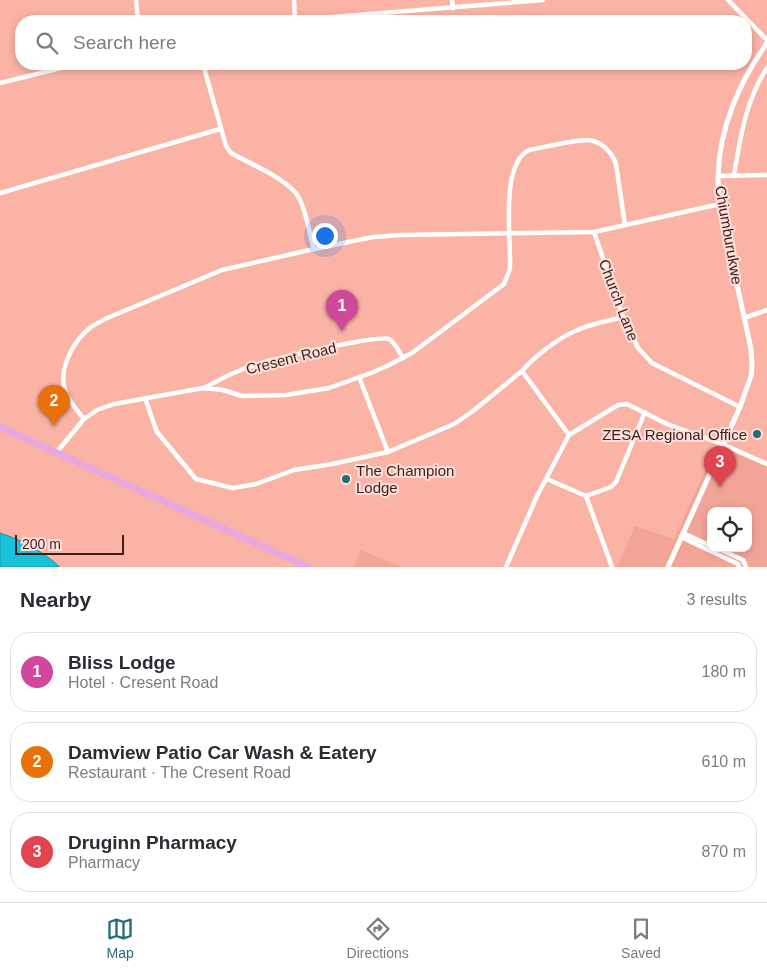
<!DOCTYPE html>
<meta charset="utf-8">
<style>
:root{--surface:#fff;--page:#f2f2f3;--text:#2b2b33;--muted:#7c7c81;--line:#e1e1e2;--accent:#246c78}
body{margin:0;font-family:Arial,sans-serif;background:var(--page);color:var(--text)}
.controls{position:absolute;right:15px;bottom:15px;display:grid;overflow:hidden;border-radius:10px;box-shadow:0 2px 8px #0003}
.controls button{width:45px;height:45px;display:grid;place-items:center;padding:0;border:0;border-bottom:1px solid var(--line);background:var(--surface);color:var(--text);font:25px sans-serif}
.scale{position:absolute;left:15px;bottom:12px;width:109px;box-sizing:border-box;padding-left:5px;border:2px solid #401e18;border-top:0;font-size:14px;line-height:18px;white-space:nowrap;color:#401e18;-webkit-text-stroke:4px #fde0db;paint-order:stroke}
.you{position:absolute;left:324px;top:235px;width:18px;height:18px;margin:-12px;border:4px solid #fff;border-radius:50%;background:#1a73e8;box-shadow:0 0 0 8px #1a73e833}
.badge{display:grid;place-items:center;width:32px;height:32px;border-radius:50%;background:var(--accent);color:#fff;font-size:16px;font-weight:700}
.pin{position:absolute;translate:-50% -41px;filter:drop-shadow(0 1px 2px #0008)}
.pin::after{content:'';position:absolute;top:26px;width:18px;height:15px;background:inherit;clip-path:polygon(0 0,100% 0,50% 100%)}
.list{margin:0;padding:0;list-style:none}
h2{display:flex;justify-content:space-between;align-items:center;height:65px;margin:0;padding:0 20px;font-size:21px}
h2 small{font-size:16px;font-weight:400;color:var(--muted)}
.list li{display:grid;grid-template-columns:32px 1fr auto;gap:15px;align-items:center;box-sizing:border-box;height:80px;margin:0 10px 10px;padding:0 10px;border:1px solid var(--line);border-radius:20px}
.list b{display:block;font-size:19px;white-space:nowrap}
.list p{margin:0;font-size:16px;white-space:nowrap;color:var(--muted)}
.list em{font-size:16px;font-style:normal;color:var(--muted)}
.icon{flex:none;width:28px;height:28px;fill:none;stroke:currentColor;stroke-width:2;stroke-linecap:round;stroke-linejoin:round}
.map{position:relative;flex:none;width:767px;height:567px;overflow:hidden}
.search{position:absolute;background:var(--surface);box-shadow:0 2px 8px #0003;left:15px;right:15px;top:15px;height:55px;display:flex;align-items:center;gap:12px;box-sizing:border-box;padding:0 18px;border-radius:20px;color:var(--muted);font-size:19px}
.sheet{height:335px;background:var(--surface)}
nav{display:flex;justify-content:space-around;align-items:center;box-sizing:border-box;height:70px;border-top:1px solid var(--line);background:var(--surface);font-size:14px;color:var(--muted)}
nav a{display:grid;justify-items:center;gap:2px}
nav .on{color:var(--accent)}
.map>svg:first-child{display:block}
</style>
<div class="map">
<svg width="767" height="567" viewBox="0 0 767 567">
<rect width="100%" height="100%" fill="#fab3a5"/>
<g fill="#f2a597" fill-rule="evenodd">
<path d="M 717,445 L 767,467 L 767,567 L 617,567 L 635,526 L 674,539 ZM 711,511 L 748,511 L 748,548 L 711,548 Z"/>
<polygon points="361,550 401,567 354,567"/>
</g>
<path fill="#18c2db" stroke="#2491a0" d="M 0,533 C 22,540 42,551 60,567 L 0,567 Z"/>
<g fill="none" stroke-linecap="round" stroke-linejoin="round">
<g stroke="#fff" stroke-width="4.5">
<polyline points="136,0 138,21"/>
<polyline points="294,0 295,20"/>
<polyline points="452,0 453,8"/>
<polyline points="728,0 767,40"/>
<polyline points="282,21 543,0"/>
<path d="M 203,64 L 226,146 L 231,153 C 249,163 280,176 294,191 C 305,202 309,233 314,249"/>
<polyline points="0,83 77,64"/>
<path d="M 734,175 C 740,139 746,99 767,68"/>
<polyline points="718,176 767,175"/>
<polyline points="0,193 220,129"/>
<polyline points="594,232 623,317 638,348 652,363 740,407"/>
<polyline points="744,318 767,310"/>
<polyline points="522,371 569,435"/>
<polyline points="359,377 388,452"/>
<path d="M 204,388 C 217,381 230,374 243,369 C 259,362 379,334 389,339 C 395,342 399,352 403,358"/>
<path d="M 145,398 L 157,432 L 196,479 L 233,488 L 256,484 L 294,470 L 332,464 L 388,452 L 454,424 L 473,411 L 522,371 C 534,357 557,339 575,331 C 590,324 607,321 623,317"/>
<path d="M 84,419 C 76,409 67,399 64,386 C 60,365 75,339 91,327 C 95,324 101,322 105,319 L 222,270 L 314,249 L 373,237 L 401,235 L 594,232 L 720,204"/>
<path d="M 56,453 L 84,419 L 97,410 L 114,404 L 203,388 L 223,390 L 242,396 L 286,395 L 329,388 L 371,373 L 387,366 L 412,353 L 504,284 C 506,278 510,272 510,266 C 511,238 500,164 529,150 C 545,147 573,140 588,140 C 601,141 612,152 616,164 L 625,225"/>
<polyline points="547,479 586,496 612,567"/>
<polyline points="586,496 611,487 616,482 645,412"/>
<polyline points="683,533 711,546"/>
<polyline points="681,537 738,564 739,567"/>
<polyline points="717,548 743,560 746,567"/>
<polyline points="506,567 537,496 569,435 618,405 627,404 667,424 722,444 767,464"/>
</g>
<path stroke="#fff" stroke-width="5" d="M 668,567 L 740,407 L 751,376 L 752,367 L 751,349 C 745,321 739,292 732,264 C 726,235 718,206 718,177 C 719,129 739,82 767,43"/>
<polyline stroke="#e6a8de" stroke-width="7" points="0,427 308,567"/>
</g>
<g fill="#246c78" stroke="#fde0db" stroke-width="2">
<circle cx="757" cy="434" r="5"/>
<circle cx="346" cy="479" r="5"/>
</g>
<g text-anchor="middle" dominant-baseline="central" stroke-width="4" stroke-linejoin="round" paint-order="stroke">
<g font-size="15" fill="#401e18" stroke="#fde0db">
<text transform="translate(729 235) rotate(80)">Chiumburukwe</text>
<text transform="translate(619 300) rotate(69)">Church Lane</text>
<text transform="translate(291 358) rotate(-14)">Cresent Road</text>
</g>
<g font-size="15" fill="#401e18" stroke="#fde0db" text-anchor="end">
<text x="747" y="434">ZESA Regional Office</text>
<text x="356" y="470" text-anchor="start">The Champion<tspan x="356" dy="17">Lodge</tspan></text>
</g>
</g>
</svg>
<div class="controls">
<button><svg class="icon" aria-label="locate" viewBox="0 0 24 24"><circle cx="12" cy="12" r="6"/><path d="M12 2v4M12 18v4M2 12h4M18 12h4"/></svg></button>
</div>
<div class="scale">200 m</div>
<div class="you"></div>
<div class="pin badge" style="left:342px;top:331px;background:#d1479c">1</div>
<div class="pin badge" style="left:54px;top:426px;background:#e8710a">2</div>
<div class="pin badge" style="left:720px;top:487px;background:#e0444e">3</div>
<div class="search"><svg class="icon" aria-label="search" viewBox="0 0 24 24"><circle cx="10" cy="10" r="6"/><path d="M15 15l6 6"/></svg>Search here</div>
</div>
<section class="sheet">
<h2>Nearby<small>3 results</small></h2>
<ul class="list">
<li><span class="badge" style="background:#d1479c">1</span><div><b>Bliss Lodge</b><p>Hotel · Cresent Road</p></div><em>180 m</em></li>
<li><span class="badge" style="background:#e8710a">2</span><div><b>Damview Patio Car Wash &amp; Eatery</b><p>Restaurant · The Cresent Road</p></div><em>610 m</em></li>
<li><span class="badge" style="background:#e0444e">3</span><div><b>Druginn Pharmacy</b><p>Pharmacy</p></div><em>870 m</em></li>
</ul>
</section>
<nav>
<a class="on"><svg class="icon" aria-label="map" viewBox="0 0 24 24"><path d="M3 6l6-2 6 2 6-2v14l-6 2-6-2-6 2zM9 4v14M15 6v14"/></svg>Map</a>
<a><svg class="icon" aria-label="directions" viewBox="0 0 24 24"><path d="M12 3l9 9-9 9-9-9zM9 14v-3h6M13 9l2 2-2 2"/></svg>Directions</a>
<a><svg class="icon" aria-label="saved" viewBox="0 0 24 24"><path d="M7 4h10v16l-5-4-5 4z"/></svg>Saved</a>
</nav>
